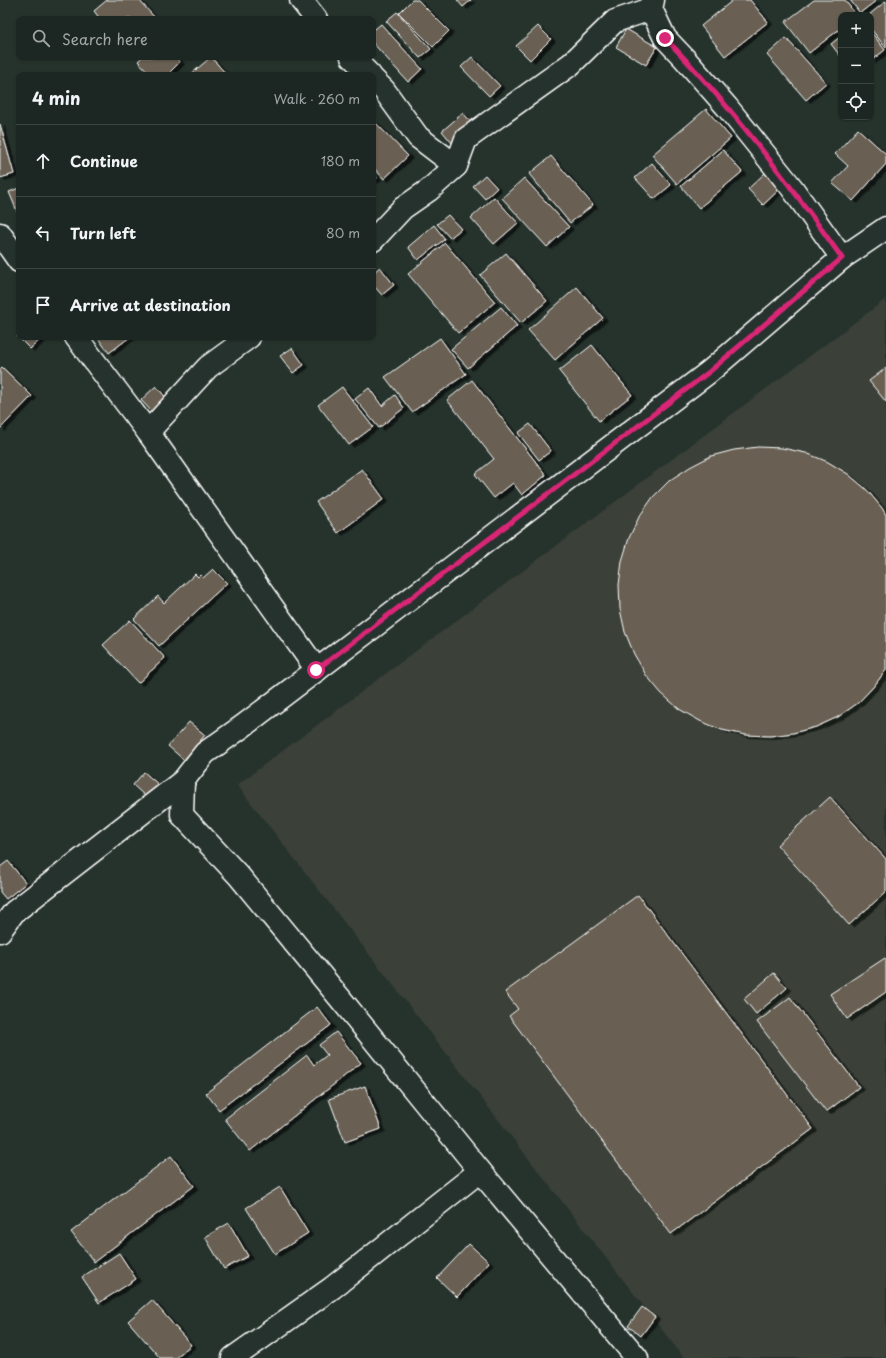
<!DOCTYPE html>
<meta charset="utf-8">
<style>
:root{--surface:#1c2622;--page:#252e2a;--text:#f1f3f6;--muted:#a0a5a5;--line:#3a4340}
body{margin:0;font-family:"Playpen Sans",sans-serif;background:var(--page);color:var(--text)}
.controls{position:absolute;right:12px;top:12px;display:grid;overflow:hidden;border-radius:8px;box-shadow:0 1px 3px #0004}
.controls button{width:36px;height:36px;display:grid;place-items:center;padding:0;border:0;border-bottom:1px solid var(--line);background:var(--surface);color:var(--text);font:20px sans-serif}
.stop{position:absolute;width:12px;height:12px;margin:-9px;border:3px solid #db2777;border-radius:50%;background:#fff}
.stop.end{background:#db2777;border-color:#fff;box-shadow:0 1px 4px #0008}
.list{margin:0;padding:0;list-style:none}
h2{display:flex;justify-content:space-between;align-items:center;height:52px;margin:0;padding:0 16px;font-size:17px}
h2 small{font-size:13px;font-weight:400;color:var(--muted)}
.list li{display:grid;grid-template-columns:26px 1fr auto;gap:12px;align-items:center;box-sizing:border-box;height:72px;padding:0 16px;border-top:1px solid var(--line)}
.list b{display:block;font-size:15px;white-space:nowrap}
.list em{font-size:13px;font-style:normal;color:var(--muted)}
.icon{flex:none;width:22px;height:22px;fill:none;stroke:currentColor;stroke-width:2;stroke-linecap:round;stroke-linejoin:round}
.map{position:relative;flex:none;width:886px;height:1358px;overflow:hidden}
.search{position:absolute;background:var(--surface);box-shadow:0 1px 3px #0004;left:16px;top:16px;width:360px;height:44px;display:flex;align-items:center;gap:10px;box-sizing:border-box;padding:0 14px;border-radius:8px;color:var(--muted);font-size:15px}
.panel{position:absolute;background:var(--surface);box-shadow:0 1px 3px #0004;left:16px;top:72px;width:360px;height:268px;border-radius:8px}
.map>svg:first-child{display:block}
</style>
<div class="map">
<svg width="886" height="1358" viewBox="0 0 886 1358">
<defs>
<filter id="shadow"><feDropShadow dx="4.5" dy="2.5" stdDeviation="0" flood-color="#0009"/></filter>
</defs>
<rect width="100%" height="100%" fill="#26332d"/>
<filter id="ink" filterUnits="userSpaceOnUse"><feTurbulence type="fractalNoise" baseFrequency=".025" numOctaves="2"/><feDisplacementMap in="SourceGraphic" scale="8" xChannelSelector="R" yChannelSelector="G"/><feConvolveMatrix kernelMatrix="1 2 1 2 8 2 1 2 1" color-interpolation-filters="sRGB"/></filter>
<g filter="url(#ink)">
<polygon fill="#3a4038" points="886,299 886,1358 684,1358 237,785"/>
<g fill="#696052" stroke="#fff" filter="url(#shadow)">
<polygon points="107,0 139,0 156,19 100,19 94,11"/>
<polygon points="412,0 418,0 449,31 433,47 399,13"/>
<polygon points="457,0 471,0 463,7"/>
<polygon points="733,0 750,0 768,22 725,56 701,26"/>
<polygon points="814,0 845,0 856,15 841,15 841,28 809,53 785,22"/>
<polygon points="850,0 877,0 860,13"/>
<polygon points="886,1 886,48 871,29 871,15 869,15"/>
<polygon points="397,12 431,49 420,58 386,21"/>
<polygon points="381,24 422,69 408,82 373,43 373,27 375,29"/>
<polygon points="538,26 551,39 530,60 516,46"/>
<polygon points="626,29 657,47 646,65 616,47"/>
<polygon points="871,32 885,50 871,61"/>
<polygon points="841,36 841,57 831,44"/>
<polygon points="786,38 826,83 806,100 767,55"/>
<polygon points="142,57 176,57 180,62 167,75 151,75 138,61"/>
<polygon points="211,57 227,75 190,75"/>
<polygon points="472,57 500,86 489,96 461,67"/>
<polygon points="706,109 731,138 677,184 652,155"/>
<polygon points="463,113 473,124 452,143 442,131"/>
<polygon points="373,120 408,156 384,179 373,167"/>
<polygon points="0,124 14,174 0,178"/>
<polygon points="858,129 886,154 886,164 853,201 832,183 848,166 835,154"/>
<polygon points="723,150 742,172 699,208 681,186"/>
<polygon points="551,156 593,205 570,223 529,174"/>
<polygon points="652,163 671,185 654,199 635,178"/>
<polygon points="766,172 781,188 763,205 748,189"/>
<polygon points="373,173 377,178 373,181"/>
<polygon points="485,175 497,188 485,199 473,186"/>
<polygon points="524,178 569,227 547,247 502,198"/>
<polygon points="19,188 19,216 9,192"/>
<polygon points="494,197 518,223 494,244 471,218"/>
<polygon points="448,215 461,229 450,238 437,224"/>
<polygon points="434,225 445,239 418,260 408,247"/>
<polygon points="445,243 495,302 458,333 408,274"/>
<polygon points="506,253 547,301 521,323 480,275"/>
<polygon points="380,267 394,285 382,295 373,285 373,273"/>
<polygon points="577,287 603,318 555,360 528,330"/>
<polygon points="501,307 517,326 468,368 451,349"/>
<polygon points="19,335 19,337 43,337 30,349 17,336"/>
<polygon points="97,337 130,337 109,353"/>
<polygon points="440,338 466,374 412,412 385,377"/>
<polygon points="592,345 632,395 599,421 559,371"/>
<polygon points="292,348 304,365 293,373 280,356"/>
<polygon points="2,367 32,396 0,429 0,369"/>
<polygon points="886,368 886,402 869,381"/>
<polygon points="472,380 546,475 522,495 513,483 494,498 475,474 494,459 447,400"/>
<polygon points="156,386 168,400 153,413 141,400"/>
<polygon points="342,387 373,427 349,445 318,405"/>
<polygon points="369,388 382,406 395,395 404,408 379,428 355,399"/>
<polygon points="530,424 551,451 539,460 518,433"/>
<polygon points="758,447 782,448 806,453 828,462 848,474 867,490 882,508 886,515 886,670 874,686 858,703 838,717 816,727 793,733 770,736 746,735 722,730 700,721 679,709 661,693 646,675 634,654 625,632 620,609 619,585 622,561 629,538 639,517 653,497 670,480 690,467 711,456 734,450"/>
<polygon points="362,469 384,499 338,533 316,502"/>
<polygon points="213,569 227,583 159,646 134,619 158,596 164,603 195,574 198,577 200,575 203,578"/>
<polygon points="130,620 165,658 138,683 103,645"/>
<polygon points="189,722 205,735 184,760 168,746"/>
<polygon points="144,772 159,785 147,798 133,785"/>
<polygon points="830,797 886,859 886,892 849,925 777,845"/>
<polygon points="8,861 26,883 6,899 0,892 0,867"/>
<polygon points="638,895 813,1129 671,1234 509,1016 518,1009 505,992"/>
<polygon points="885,958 886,960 886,992 847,1019 830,994"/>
<polygon points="774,973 787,988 756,1014 744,999"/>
<polygon points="790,997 859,1087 826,1112 757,1022"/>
<polygon points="317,1007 331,1025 219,1110 206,1093"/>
<polygon points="336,1032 361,1063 250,1151 225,1119 307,1055 314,1065 327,1055 319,1045"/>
<polygon points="365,1086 381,1129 345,1142 329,1099"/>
<polygon points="171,1156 194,1186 94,1262 71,1232"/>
<polygon points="280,1187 308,1233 275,1254 246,1208"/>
<polygon points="229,1223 248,1256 224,1269 205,1237"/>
<polygon points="469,1244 489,1262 457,1297 437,1278"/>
<polygon points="119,1253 136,1279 99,1303 82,1277"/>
<polygon points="152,1300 191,1345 175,1358 160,1358 128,1321"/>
<polygon points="642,1307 655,1317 641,1336 628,1326"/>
</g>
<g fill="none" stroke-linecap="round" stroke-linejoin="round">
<defs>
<g id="street">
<polyline points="301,0 316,19"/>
<polyline points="653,0 651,9 665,38 684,58 727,107 792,188 842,258"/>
<polyline points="352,57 370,75"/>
<polyline points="373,79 384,90 418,137 456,166"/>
<polyline points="0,234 19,261"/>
<polyline points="373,240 403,208 429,190 456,166 466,139 571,64 615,21 651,9"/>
<polyline points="76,337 148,432 317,670"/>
<polyline points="148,432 208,367 249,337"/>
<polyline points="183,781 182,815 239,876 339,997 480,1171 637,1358"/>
<polyline points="0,931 14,912 183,781 205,753 243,726 709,372 842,258 886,228"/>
<polyline points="233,1358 332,1288 480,1171"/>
</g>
</defs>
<use href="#street" stroke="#fff" stroke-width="25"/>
<use href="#street" stroke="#26332d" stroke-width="22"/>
</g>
</g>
<g fill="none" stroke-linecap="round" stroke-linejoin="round" filter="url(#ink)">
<path stroke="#db2777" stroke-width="5" d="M 316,670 L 709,372 L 842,258 C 788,181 731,106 665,38"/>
</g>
</svg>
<div class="controls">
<button>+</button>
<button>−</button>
<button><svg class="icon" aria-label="locate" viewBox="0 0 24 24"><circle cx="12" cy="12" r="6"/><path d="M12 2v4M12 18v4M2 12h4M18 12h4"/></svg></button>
</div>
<div class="stop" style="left:316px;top:670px"></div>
<div class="stop end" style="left:665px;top:38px"></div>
<div class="search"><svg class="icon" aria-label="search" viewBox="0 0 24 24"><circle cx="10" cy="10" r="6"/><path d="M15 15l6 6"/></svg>Search here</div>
<section class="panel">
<h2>4 min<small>Walk · 260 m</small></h2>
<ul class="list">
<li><svg class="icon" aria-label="ahead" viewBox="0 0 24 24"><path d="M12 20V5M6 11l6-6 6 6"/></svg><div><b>Continue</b></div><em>180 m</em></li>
<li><svg class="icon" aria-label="left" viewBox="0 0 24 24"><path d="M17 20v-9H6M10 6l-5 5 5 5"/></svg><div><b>Turn left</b></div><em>80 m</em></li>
<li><svg class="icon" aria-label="arrive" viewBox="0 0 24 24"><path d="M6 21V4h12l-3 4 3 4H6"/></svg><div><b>Arrive at destination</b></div></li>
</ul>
</section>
</div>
